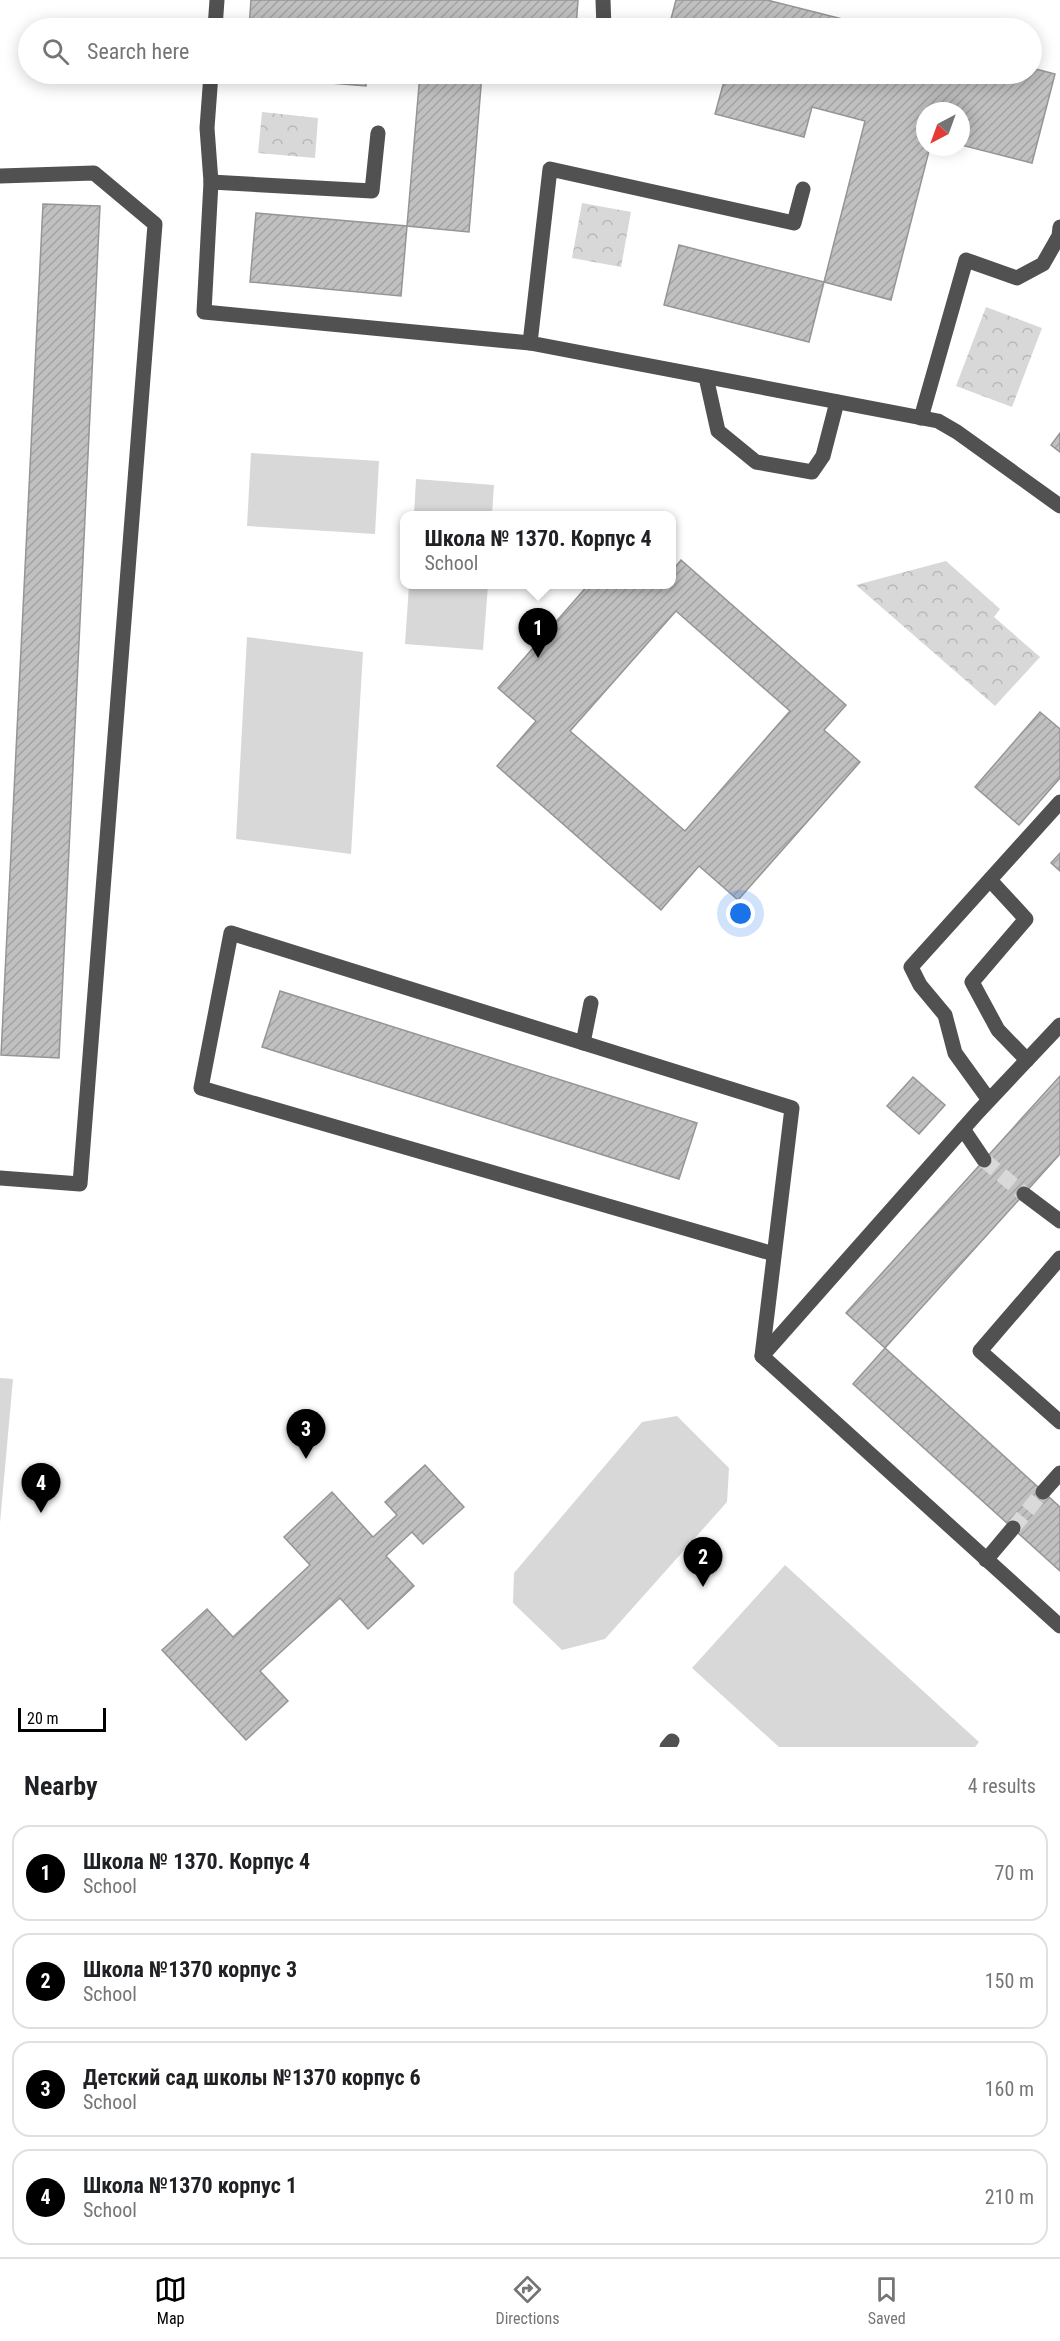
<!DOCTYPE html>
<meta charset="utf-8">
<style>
:root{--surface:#fff;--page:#f6f6f6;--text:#202124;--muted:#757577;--line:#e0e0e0;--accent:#000}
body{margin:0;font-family:"Roboto Condensed",sans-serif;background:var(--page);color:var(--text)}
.compass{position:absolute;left:916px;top:102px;width:54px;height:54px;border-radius:50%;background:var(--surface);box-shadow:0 3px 15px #0003;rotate:221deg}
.scale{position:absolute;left:18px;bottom:15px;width:88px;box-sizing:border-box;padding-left:6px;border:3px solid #000;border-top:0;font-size:16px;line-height:21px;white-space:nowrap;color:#000;-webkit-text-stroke:4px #fff;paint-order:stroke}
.you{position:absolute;left:741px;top:914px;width:21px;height:21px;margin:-15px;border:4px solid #fff;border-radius:50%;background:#1a73e8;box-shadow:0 0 0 9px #1a73e833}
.badge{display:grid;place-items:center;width:39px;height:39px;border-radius:50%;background:var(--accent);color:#fff;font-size:20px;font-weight:700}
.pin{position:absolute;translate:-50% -50px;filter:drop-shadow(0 2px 3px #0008)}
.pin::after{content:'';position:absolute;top:32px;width:21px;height:18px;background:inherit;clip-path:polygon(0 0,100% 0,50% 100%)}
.popup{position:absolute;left:400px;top:511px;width:276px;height:78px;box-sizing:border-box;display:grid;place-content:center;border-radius:12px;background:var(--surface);filter:drop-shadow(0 2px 4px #0005);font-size:20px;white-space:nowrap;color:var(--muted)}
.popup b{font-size:22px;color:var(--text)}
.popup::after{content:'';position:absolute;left:50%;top:100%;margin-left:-12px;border:12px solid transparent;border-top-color:var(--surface)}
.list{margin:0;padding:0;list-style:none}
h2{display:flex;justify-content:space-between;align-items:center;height:78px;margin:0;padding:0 24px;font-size:26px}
h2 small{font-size:20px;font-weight:400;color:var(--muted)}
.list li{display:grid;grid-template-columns:39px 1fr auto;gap:18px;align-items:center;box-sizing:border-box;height:96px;margin:0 12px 12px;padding:0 12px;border:2px solid var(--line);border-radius:18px}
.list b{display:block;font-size:22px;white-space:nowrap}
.list p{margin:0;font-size:20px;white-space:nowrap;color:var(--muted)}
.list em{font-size:20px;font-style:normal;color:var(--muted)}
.icon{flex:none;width:33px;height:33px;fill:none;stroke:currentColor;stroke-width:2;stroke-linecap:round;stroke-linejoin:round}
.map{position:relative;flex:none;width:1060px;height:1747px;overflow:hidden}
.search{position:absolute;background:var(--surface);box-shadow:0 3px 15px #0003;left:18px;right:18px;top:18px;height:66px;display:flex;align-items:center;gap:15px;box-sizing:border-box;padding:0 21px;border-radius:33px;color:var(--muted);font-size:22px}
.sheet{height:510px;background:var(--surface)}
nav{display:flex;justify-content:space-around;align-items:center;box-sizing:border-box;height:84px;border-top:2px solid var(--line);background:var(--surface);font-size:16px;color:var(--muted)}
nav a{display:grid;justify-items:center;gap:3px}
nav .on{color:var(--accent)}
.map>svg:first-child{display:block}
</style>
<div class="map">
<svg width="1060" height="1747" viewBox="0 0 1060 1747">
<defs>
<pattern id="forest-crowns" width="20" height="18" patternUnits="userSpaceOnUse" patternTransform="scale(1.5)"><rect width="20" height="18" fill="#d8d8d8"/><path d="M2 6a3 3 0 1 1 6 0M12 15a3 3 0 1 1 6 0" fill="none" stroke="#b8b8b8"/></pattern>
<pattern id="building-hatch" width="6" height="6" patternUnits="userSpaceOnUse" patternTransform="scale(1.5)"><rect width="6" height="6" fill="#c0c0c0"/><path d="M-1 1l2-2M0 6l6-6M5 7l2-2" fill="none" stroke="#a3a3a3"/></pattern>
</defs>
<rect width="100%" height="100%" fill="#fff"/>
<g fill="#d8d8d8">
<polygon points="251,453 379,461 375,534 247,526"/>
<polygon points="416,479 494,485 492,515 414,515"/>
<polygon points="409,585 488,585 483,650 405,644"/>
<polygon points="247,637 363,652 351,854 236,839"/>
<polygon points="0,1378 13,1379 0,1523"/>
<polygon points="677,1416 729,1468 727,1502 605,1639 562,1650 513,1603 514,1573 642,1422"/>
<polygon points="785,1565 979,1742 975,1747 779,1747 692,1668"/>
</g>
<g fill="url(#forest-crowns)">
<polygon points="262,112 318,118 315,158 258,153"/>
<polygon points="582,203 631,212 621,267 572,258"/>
<polygon points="986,307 1042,328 1012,407 956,386"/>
<polygon points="946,561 1000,609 994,617 1040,657 995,706 856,585"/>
</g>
<g fill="url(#building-hatch)" stroke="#959595" stroke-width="1.5" fill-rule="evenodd">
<polygon points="251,0 578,0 576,28 249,28"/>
<polygon points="676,0 767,0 878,28 709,28 671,19"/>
<polygon points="1032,68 1055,74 1032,163 961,145 961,111 925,111 925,147 930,147 891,300 824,282 865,121 812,107 804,137 715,114 726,74 1032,74"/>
<polygon points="245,74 367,74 366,86 245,76"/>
<polygon points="420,74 482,74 469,232 407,226"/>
<polygon points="532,74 572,74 572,77"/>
<polygon points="43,204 100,206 59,1058 1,1055"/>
<polygon points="256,213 407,226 401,296 250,282"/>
<polygon points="679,245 824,282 809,342 664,305"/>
<polygon points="1060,433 1060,452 1051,445"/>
<path d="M 681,560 L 846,705 L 824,730 L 860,762 L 738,900 L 699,866 L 661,910 L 497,766 L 536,721 L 498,688 L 589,584 L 655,584 L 658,587 L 659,584 L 672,584 L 672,571 ZM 676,611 L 790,711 L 685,831 L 570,731 Z"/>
<polygon points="1040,712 1060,729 1060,778 1019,825 975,787"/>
<polygon points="1060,853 1060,871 1051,863"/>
<polygon points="280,991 697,1123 679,1179 262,1047"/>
<polygon points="1060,1076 1060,1154 885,1348 846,1313"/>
<polygon points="913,1077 945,1105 919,1134 887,1106"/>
<polygon points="885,1348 1060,1507 1060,1571 853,1384"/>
<polygon points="425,1465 464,1507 423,1544 412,1532 386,1556 414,1586 368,1629 340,1598 260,1671 288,1701 246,1740 162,1650 207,1609 233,1637 310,1565 284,1537 332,1492 373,1537 397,1515 385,1502"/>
</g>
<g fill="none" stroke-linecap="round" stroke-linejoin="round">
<g stroke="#d9d9d9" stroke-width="15" stroke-dasharray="15 8" stroke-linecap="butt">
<polyline points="984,1160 1024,1194"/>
<polyline points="1013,1528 1043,1492"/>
</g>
<g stroke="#515151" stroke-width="15">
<polyline points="603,0 604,28"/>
<polyline points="215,28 217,0"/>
<polyline points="211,74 207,128 211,182 204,312 530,343"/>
<polyline points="0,176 94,173 155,224 80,1184 0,1178"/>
<polyline points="211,182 372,191 378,133"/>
<polyline points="803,189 794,223 550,169 530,343 938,421 957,432 1060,506"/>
<polyline points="706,377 718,431 756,462 812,472 823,456 837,402"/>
<polyline points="921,418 966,260 1017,278 1043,264 1059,236 1060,227"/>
<polyline points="990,880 1026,919 972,982 998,1030 1027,1060"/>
<polyline points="1060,1025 978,1112 762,1356 1060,1626"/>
<polyline points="583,1043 591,1003"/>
<polyline points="989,1100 955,1053 945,1015 920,985 911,967 1060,802"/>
<polyline points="963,1129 984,1160"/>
<polyline points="1024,1194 1060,1221"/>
<polyline points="1060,1258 980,1351 1060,1422"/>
<polyline points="762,1356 792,1108 231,933 201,1088 774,1254"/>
<polyline points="1043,1492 1060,1473"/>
<polyline points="986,1560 1013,1528"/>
<polyline points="667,1747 672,1741"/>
</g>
</g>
</svg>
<svg class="compass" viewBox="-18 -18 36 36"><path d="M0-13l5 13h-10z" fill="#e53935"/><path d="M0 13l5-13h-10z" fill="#757577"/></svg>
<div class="scale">20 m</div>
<div class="you"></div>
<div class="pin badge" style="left:538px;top:658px">1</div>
<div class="popup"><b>Школа № 1370. Корпус 4</b>School</div>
<div class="pin badge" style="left:703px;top:1587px">2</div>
<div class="pin badge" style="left:306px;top:1459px">3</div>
<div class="pin badge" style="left:41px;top:1513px">4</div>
<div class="search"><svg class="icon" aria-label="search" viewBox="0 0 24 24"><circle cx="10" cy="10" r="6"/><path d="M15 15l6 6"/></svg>Search here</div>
</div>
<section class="sheet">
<h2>Nearby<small>4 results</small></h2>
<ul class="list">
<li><span class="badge">1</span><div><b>Школа № 1370. Корпус 4</b><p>School</p></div><em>70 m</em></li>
<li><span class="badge">2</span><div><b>Школа №1370 корпус 3</b><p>School</p></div><em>150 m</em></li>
<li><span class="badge">3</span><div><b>Детский сад школы №1370 корпус 6</b><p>School</p></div><em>160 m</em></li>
<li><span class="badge">4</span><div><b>Школа №1370 корпус 1</b><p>School</p></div><em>210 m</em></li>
</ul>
</section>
<nav>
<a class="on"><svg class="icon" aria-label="map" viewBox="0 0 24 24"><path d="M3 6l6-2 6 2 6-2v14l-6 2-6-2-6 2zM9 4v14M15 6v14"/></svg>Map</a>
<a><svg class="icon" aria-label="directions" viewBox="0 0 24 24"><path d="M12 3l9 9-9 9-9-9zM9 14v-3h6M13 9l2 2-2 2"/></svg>Directions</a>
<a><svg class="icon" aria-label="saved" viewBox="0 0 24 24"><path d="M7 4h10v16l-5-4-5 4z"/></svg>Saved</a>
</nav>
